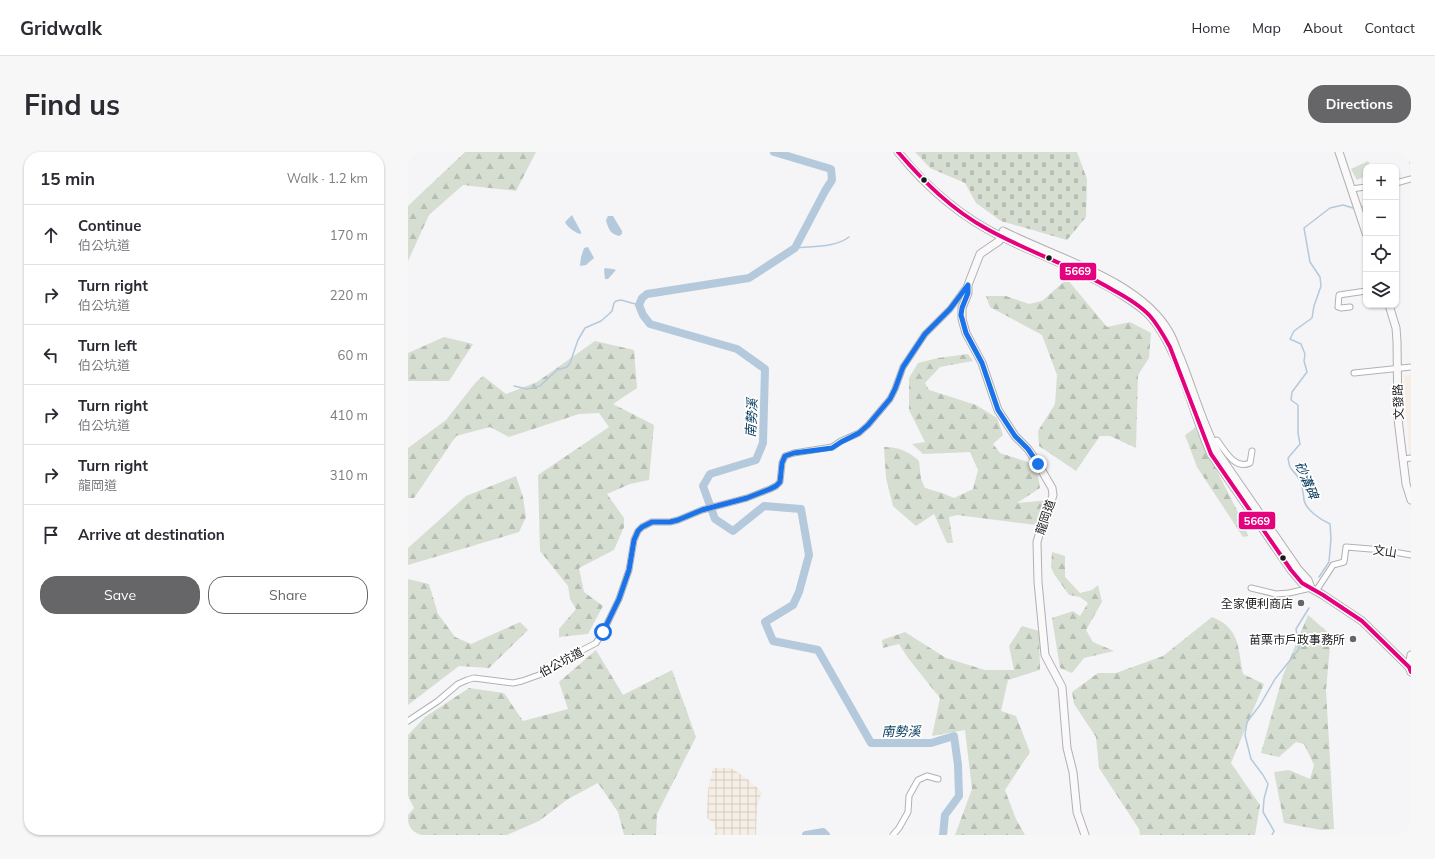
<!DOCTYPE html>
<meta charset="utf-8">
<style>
:root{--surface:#fff;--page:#f7f7f7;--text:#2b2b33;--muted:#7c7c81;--line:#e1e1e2;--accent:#666668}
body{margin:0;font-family:Mulish,"Noto Sans TC",sans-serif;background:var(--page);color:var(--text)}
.controls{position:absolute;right:12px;top:12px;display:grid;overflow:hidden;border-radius:8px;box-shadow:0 1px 3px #0004}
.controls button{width:36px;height:36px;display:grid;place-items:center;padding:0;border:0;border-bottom:1px solid var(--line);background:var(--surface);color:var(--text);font:20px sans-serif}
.stop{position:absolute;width:12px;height:12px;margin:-9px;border:3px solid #1a73e8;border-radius:50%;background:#fff}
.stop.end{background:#1a73e8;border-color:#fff;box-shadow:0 1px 4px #0008}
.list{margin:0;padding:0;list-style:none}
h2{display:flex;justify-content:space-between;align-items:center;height:52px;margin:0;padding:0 16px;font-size:17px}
h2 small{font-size:13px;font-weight:400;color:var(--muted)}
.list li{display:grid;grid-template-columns:26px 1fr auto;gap:12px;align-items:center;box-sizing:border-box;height:60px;padding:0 16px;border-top:1px solid var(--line)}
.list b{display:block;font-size:15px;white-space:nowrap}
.list p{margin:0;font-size:13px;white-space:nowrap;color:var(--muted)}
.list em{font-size:13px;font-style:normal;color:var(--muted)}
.actions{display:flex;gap:8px;padding:12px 16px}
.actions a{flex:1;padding:9px 0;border:1px solid var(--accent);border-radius:16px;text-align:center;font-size:14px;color:var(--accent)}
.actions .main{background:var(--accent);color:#fff}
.icon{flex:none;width:22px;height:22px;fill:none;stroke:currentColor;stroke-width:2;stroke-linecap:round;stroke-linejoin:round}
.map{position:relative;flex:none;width:1003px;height:683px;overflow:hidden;border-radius:16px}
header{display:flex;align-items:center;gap:24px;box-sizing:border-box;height:56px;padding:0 20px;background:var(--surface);border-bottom:1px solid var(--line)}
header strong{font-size:19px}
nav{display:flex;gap:22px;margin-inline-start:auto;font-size:14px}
.intro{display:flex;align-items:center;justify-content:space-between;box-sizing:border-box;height:96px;padding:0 24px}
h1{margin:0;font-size:28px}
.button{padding:10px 18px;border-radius:16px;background:var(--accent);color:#fff;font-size:14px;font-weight:700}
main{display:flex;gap:24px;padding:0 24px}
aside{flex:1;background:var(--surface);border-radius:16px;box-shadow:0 1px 3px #0004}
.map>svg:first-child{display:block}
</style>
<header>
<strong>Gridwalk</strong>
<nav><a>Home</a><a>Map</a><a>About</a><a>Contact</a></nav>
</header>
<div class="intro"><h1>Find us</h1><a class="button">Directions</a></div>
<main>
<aside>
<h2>15 min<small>Walk · 1.2 km</small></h2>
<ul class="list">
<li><svg class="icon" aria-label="ahead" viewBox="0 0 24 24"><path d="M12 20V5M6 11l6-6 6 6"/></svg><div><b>Continue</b><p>伯公坑道</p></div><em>170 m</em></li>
<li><svg class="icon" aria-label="right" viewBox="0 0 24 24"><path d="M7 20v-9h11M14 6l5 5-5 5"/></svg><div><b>Turn right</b><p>伯公坑道</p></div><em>220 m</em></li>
<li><svg class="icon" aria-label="left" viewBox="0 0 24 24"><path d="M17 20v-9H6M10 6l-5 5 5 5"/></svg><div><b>Turn left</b><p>伯公坑道</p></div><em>60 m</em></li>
<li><svg class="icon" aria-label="right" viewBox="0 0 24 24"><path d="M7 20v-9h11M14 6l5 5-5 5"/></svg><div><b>Turn right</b><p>伯公坑道</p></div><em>410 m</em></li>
<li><svg class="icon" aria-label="right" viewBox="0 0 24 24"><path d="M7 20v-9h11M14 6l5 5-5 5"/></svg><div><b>Turn right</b><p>龍岡道</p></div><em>310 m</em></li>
<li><svg class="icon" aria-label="arrive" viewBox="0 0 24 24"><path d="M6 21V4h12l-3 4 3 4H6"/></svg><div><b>Arrive at destination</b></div></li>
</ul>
<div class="actions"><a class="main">Save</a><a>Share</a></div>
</aside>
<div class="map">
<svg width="1003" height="683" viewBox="0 0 1003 683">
<defs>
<pattern id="industrial-grid" width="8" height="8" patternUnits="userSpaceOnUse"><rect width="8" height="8" fill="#f6eee5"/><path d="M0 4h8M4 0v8" fill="none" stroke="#d2ccc4"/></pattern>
<pattern id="forest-firs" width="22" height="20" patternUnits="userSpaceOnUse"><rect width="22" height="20" fill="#d6ddd1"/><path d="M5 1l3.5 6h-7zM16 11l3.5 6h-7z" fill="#b7bdb3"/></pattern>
<pattern id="cemetery-stones" width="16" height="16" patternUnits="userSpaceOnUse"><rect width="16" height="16" fill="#d6ddd1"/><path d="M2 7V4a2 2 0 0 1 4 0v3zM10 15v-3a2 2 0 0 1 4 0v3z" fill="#b7bdb3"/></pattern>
</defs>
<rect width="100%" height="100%" fill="#f5f5f8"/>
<polygon fill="url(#industrial-grid)" points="305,616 323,616 337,625 354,640 349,653 348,683 305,683 308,680 306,671 299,666 300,638"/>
<polygon fill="#f6eee5" points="1003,222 1003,303 1001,303 996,224"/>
<g fill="url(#forest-firs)">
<polygon points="57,0 128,0 108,39 55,33 21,63 0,109 0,54"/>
<polygon points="659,127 699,175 722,170 743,181 741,206 730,223 728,296 702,284 692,284 668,319 631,294 630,279 647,252 649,223 634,183 582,155 578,144 598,144 621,152 634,149"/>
<polygon points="36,185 65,192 41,229 0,229 0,201"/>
<polygon points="187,189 226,198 229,236 205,252 246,273 241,328 222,332 199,342 216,366 216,375 206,398 171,416 176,440 195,454 180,482 151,485 151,477 168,457 162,447 160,434 132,399 130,323 201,275 191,261 171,262 101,285 82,275 48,284 6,346 0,346 0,296 38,268 68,230 75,224 98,242 129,230"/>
<path d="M 560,202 L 565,209 L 532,215 L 517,231 L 521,238 L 568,253 L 589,266 L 595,283 L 585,292 L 592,301 L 620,310 L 629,317 L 632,336 L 609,351 L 641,348 L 628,373 L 549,363 L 541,365 L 545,391 L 539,391 L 526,362 L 508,374 L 485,354 L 478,326 L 476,295 C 491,295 500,299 511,309 L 513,327 L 517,336 L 534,341 L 546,346 L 565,337 L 570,318 L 562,300 L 515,302 L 504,292 L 517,290 L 501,258 L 501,226 L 510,211 L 530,206 Z"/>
<polygon points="787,276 837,374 840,384 835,385 789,315 777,283"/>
<polygon points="108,324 115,345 118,365 111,380 0,413 0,396 58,344"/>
<polygon points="644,400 657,404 657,425 672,441 684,438 690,433 694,450 678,478 685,490 706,499 676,506 664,521 652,516 644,466 665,459 672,464 680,451 672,445 661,443 646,422 643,415"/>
<polygon points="0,427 21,432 30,462 47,485 63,492 112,470 120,478 81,516 51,514 0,553"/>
<polygon points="900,463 923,483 918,538 926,677 913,678 876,671 866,620 881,618 902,627 906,613 896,592 888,590 871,605 853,601 875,523"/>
<path d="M 804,465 C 832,476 830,496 835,522 L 856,532 L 823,611 L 852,653 L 847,683 L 732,683 L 731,677 L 691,616 L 688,585 L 666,552 L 664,540 L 690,521 L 708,521 L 755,504 Z"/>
<polygon points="614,474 631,479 632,518 600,528 593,559 608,564 622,600 597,638 608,667 617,683 547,683 564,637 557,578 524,584 532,546 500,506 491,492 475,496 474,488 497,480 538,506 577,518 606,518 601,494"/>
<polygon points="188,498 215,543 264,518 288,585 249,662 248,683 216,683 210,660 190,631 160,647 131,669 99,683 0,683 0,663 6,656 0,644 0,583 17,565 61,536 96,541 115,569 160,557 151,530"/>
</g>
<polygon fill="url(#cemetery-stones)" points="507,0 669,0 679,27 678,65 659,88 593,69 568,51 557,31 522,16"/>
<polygon fill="#d6ddd1" points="960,9 963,15 958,15 958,24 949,28 943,17"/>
<g fill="#b4c9db">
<path d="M 164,63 L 173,80 L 173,82 C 167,81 159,75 157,70 Z"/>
<path d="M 200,64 L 205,64 L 214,79 L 214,82 L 211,84 C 202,82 200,76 198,68 Z"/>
<polygon points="180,95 186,106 178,113 172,114 173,105 176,96"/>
<polygon points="197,116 205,117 208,118 200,127 197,127 196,118"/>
</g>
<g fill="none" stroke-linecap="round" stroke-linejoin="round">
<g stroke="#b4c9db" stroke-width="1.5">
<polyline points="1002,11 1003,8"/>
<polyline points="953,55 958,54"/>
<path d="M 387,96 C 404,94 427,96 441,85"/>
<polyline points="106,234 119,237 132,234 149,218 159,215 162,211 170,188 177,176 193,169 201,162 204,159 206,151 208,149 213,148 231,153"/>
<path d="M 911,425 L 921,410 L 923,387 L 922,372 C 913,368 898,358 896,348 C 895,340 895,334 891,327 C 885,316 882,321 880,306 L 892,292 L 890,281 L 890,253 L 883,248 L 884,240 L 899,220 L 896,209 L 897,202 L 893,192 L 882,187 L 886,179 L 904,166 L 906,154 L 913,134 L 912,125 L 902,110 L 896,76 L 922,56 L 935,53 L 945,56"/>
<polyline points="864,683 866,679 855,660 856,647 860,632 855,623 843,607 837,583 839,570 852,553 867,527 891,497 888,477 901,456"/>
</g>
<g stroke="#b4c9db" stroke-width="8">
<polyline points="366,0 423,17 424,28 417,39 387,96 341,126 239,142 234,146 231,153 235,163 242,172 329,197 357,217 355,291 348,308 302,322 295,334 307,367 325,379 356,354 393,357 401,403 391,440 385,453 357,470 365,489 410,498 463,591 523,591 546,584 550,613 551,644 537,663 535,683"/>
<polyline points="398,683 415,680 418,683"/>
</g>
<defs>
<g id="street">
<polyline points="988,31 1003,27"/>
<polyline points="943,37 958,35"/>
<polyline points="942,155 933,156 930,155 931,143 958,139"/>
<polyline points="946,221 1003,215"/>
<path d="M 804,290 L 809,288 C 817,299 827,318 842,311 L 844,299"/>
<polyline points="996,307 1003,306"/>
<polyline points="843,436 868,442 881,441 903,436"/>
<polyline points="908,439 925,413 936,410 938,395 975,398 1003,403"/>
<polyline points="0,569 30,549 50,532 59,528 66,526 105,531 114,529 142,519 167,502 188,491 195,480 211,447 221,418 226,388 230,379 234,375 244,370 262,370 270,368 294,358 339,346 362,337 368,334 372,330 374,311 377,304 386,301 424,295 433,289 451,281 460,273 482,247 487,237 495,215 517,182 542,157 559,134"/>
<polyline points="485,683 491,676 500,660 501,644 510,628 519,624 530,627"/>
</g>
<g id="secondary">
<path d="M 490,0 C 519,36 553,65 594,85 C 633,104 674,118 711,141 C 722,148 734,155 743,165 C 772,199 784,261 803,302 L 883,418 L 894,431 L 915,443 L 954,469 L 1001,515 L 1003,520"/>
<polyline points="931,0 958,81"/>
<path d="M 595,79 C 645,105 732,128 761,180 C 766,188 768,197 772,205 C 785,237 794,271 810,301 L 890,417 L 900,428 L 903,436"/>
<polyline points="597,81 591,89 572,102 560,133 560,141 554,156 554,167 558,181 574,211 590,258 607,284 620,297 630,312 644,336 645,343 641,356 637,362 629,390 630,430 637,503 654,535 659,596 665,620 669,660 677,683"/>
<polyline points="981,153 988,176 989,189 990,267 998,332 1003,348"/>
<polyline points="1001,515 1003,503"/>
</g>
</defs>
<use href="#street" stroke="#b1b1b3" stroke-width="7"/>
<use href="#secondary" stroke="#b1b1b3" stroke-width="9"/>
<use href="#street" stroke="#fefefe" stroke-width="5"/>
<use href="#secondary" stroke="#faf8f8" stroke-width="7"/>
<defs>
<path id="bus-1" d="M 490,0 C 516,30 544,58 579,77 C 620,100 665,114 705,138 C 718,145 732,153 742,164 C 750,173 756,184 762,195 L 803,302 L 883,418 L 894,431 L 915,443 L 954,469 L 1001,515 L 1003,520"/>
</defs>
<use href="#bus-1" stroke="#fff" stroke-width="7"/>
<use href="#bus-1" stroke="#e5007d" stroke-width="4"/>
</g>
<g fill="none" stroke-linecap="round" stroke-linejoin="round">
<polyline stroke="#1a73e8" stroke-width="5" points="195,480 211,447 221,418 226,388 230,379 234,375 244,370 262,370 270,368 294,358 339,346 362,337 368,334 372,330 374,311 377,304 386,301 424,296 433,290 451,281 460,273 482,247 487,237 495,215 517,182 542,157 560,133 560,141 554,156 553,163 558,181 574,211 590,258 607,284 620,297 630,312"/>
</g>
<g fill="#19191b" stroke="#fff" stroke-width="1.5">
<circle cx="516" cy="28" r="3.5"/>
<circle cx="641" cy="106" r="3.5"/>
<circle cx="875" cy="406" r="3.5"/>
</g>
<g fill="#666668" stroke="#fff" stroke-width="1.5">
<circle cx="893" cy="451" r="4"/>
<circle cx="945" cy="487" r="4"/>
</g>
<g text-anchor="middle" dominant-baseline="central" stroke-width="3.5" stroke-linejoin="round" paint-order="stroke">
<g font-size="12" fill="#19191b" stroke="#fff">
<text transform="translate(990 250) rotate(-92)">文發路</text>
<text transform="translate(637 365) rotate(-71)">龍岡道</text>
<text transform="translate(977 399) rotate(8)">文山</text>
<text transform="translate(153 510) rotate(-28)">伯公坑道</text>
</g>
<g font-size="12" fill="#19191b" stroke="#fff" text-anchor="end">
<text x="885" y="451">全家便利商店</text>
<text x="937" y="487">苗栗市戶政事務所</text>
</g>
<g font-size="13" font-style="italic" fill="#003758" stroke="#fff">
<text transform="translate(343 266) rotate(-87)">南勢溪</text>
<text transform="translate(899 328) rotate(67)">砂溝碑</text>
<text transform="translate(493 579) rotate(-1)">南勢溪</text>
</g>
</g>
<g stroke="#fff" stroke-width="1.5">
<rect x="651" y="110" width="38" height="19" rx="4" fill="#e5007d"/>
<rect x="830" y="359" width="38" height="19" rx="4" fill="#e5007d"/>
</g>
<g font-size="11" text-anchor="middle" font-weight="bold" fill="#fff">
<text x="670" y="123">5669</text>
<text x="849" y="373">5669</text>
</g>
</svg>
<div class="controls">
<button>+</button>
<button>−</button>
<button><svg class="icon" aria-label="locate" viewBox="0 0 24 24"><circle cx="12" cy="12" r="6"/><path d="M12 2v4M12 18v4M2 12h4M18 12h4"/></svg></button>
<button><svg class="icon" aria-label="layers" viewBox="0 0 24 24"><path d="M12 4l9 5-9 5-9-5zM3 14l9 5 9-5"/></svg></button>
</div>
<div class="stop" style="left:195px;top:480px"></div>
<div class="stop end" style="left:630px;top:312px"></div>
</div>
</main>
